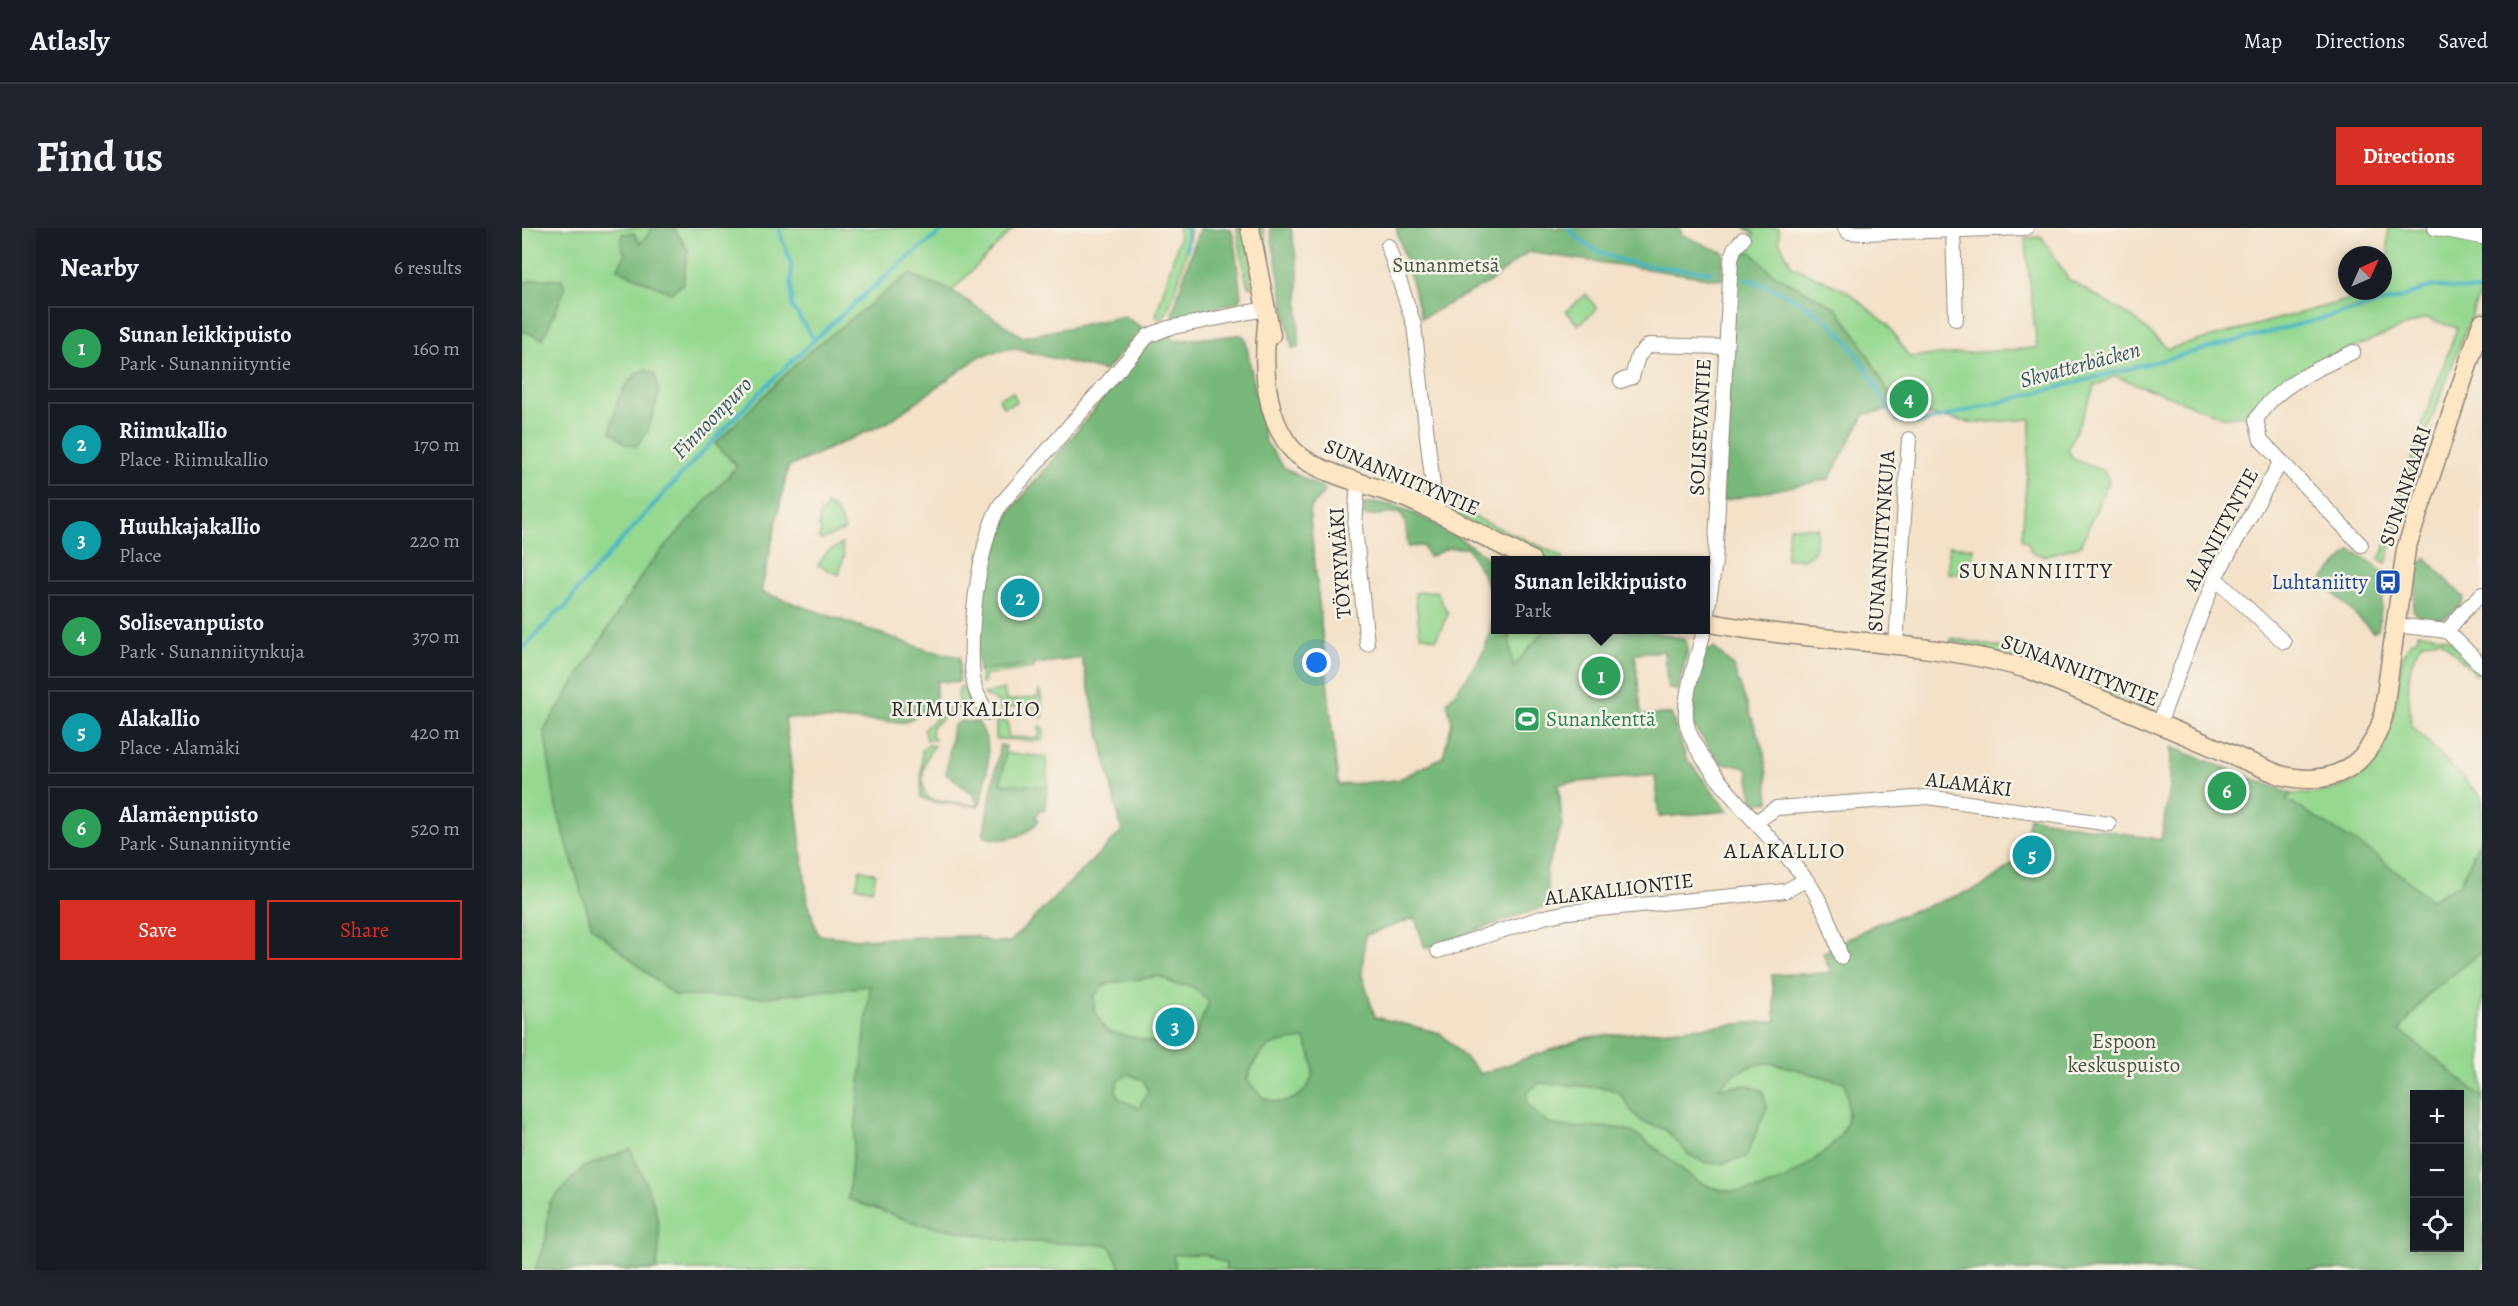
<!DOCTYPE html>
<meta charset="utf-8">
<style>
:root{--surface:#171b24;--page:#20242c;--text:#f1f3f6;--muted:#9ea1a6;--line:#363941;--accent:#d93025}
body{margin:0;font-family:Alegreya,serif;background:var(--page);color:var(--text)}
.controls{position:absolute;right:18px;bottom:18px;display:grid;overflow:hidden;border-radius:0px;box-shadow:0 3px 15px #0003}
.controls button{width:54px;height:54px;display:grid;place-items:center;padding:0;border:0;border-bottom:2px solid var(--line);background:var(--surface);color:var(--text);font:30px sans-serif}
.compass{position:absolute;left:1816px;top:18px;width:54px;height:54px;border-radius:50%;background:var(--surface);box-shadow:0 3px 15px #0003;rotate:45deg}
.you{position:absolute;left:795px;top:435px;width:21px;height:21px;margin:-15px;border:4px solid #fff;border-radius:50%;background:#1a73e8;box-shadow:0 0 0 9px #1a73e833}
.badge{display:grid;place-items:center;width:39px;height:39px;border-radius:50%;background:var(--accent);color:#fff;font-size:20px;font-weight:700}
.pin{position:absolute;translate:-50% -50%;border:3px solid #fff;box-shadow:0 2px 6px #0006}
.popup{position:absolute;left:969px;top:328px;width:219px;height:78px;box-sizing:border-box;display:grid;place-content:center;border-radius:0px;background:var(--surface);filter:drop-shadow(0 2px 4px #0005);font-size:20px;white-space:nowrap;color:var(--muted)}
.popup b{font-size:22px;color:var(--text)}
.popup::after{content:'';position:absolute;left:50%;top:100%;margin-left:-12px;border:12px solid transparent;border-top-color:var(--surface)}
.list{margin:0;padding:0;list-style:none}
h2{display:flex;justify-content:space-between;align-items:center;height:78px;margin:0;padding:0 24px;font-size:26px}
h2 small{font-size:20px;font-weight:400;color:var(--muted)}
.list li{display:grid;grid-template-columns:39px 1fr auto;gap:18px;align-items:center;box-sizing:border-box;height:84px;margin:0 12px 12px;padding:0 12px;border:2px solid var(--line);border-radius:0px}
.list b{display:block;font-size:22px;white-space:nowrap}
.list p{margin:0;font-size:20px;white-space:nowrap;color:var(--muted)}
.list em{font-size:20px;font-style:normal;color:var(--muted)}
.actions{display:flex;gap:12px;padding:18px 24px}
.actions a{flex:1;padding:14px 0;border:2px solid var(--accent);border-radius:0px;text-align:center;font-size:21px;color:var(--accent)}
.actions .main{background:var(--accent);color:#fff}
.icon{flex:none;width:33px;height:33px;fill:none;stroke:currentColor;stroke-width:2;stroke-linecap:round;stroke-linejoin:round}
.map{position:relative;flex:none;width:1960px;height:1042px;overflow:hidden;border-radius:0px}
header{display:flex;align-items:center;gap:36px;box-sizing:border-box;height:84px;padding:0 30px;background:var(--surface);border-bottom:2px solid var(--line)}
header strong{font-size:28px}
nav{display:flex;gap:33px;margin-inline-start:auto;font-size:21px}
.intro{display:flex;align-items:center;justify-content:space-between;box-sizing:border-box;height:144px;padding:0 36px}
h1{margin:0;font-size:42px}
.button{padding:15px 27px;border-radius:0px;background:var(--accent);color:#fff;font-size:21px;font-weight:700}
main{display:flex;gap:36px;padding:0 36px}
aside{flex:1;background:var(--surface);border-radius:0px;box-shadow:0 3px 15px #0003}
.map>svg:first-child{display:block}
</style>
<header>
<strong>Atlasly</strong>
<nav><a>Map</a><a>Directions</a><a>Saved</a></nav>
</header>
<div class="intro"><h1>Find us</h1><a class="button">Directions</a></div>
<main>
<aside>
<h2>Nearby<small>6 results</small></h2>
<ul class="list">
<li><span class="badge" style="background:#2e9e5b">1</span><div><b>Sunan leikkipuisto</b><p>Park · Sunanniityntie</p></div><em>160 m</em></li>
<li><span class="badge" style="background:#0f9aa8">2</span><div><b>Riimukallio</b><p>Place · Riimukallio</p></div><em>170 m</em></li>
<li><span class="badge" style="background:#0f9aa8">3</span><div><b>Huuhkajakallio</b><p>Place</p></div><em>220 m</em></li>
<li><span class="badge" style="background:#2e9e5b">4</span><div><b>Solisevanpuisto</b><p>Park · Sunanniitynkuja</p></div><em>370 m</em></li>
<li><span class="badge" style="background:#0f9aa8">5</span><div><b>Alakallio</b><p>Place · Alamäki</p></div><em>420 m</em></li>
<li><span class="badge" style="background:#2e9e5b">6</span><div><b>Alamäenpuisto</b><p>Park · Sunanniityntie</p></div><em>520 m</em></li>
</ul>
<div class="actions"><a class="main">Save</a><a>Share</a></div>
</aside>
<div class="map">
<svg width="1960" height="1042" viewBox="0 0 1960 1042">
<rect width="100%" height="100%" fill="#f7f3e8"/>
<filter id="ink" filterUnits="userSpaceOnUse"><feTurbulence type="fractalNoise" baseFrequency=".0167" numOctaves="2"/><feDisplacementMap in="SourceGraphic" scale="12" xChannelSelector="R" yChannelSelector="G"/><feConvolveMatrix kernelMatrix="1 2 1 2 8 2 1 2 1" color-interpolation-filters="sRGB"/></filter>
<filter id="wash" filterUnits="userSpaceOnUse"><feTurbulence type="fractalNoise" baseFrequency=".008" numOctaves="4" result="noise"/><feDisplacementMap in="SourceGraphic" scale="24" xChannelSelector="R" yChannelSelector="G"/><feGaussianBlur stdDeviation="1.35" result="paint"/><feColorMatrix in="noise" values="0 0 0 0 0 0 0 0 0 0 0 0 0 0 0 0 0 1.4 0 .05"/><feComposite in="paint" operator="in"/></filter>
<g filter="url(#wash)">
<rect width="100%" height="100%" fill="#f3e1c8"/>
<g fill="#96d890" stroke="#60825e" stroke-width="1.5" fill-rule="evenodd">
<path d="M 0,0 L 492,0 L 430,63 L 458,128 L 366,194 L 266,239 L 239,364 L 405,422 L 438,429 L 437,454 L 415,453 L 413,477 L 383,494 L 263,490 L 286,676 L 296,707 L 335,711 L 453,708 L 467,714 L 488,714 L 600,603 L 560,430 L 512,436 L 512,440 L 462,447 L 463,454 L 459,456 L 454,413 L 466,342 L 488,284 L 645,105 L 652,113 L 719,107 L 723,110 L 743,213 L 762,240 L 803,262 L 787,282 L 816,557 L 876,552 L 921,529 L 930,495 L 988,410 L 986,402 L 1124,402 L 1163,412 L 1166,420 L 1156,462 L 1146,460 L 1142,423 L 1113,425 L 1119,487 L 1149,486 L 1164,530 L 1206,583 L 1137,589 L 1133,547 L 1037,555 L 1040,597 L 1024,642 L 1027,677 L 903,720 L 893,690 L 842,708 L 840,748 L 853,789 L 918,805 L 959,846 L 1066,809 L 1254,793 L 1250,747 L 1309,745 L 1301,725 L 1352,697 L 1459,659 L 1501,628 L 1507,589 L 1639,612 L 1648,560 L 1649,519 L 1770,566 C 1910,570 1854,425 1896,410 L 1896,404 L 1925,410 L 1958,443 L 1954,447 L 1919,412 L 1901,414 C 1881,437 1887,468 1889,497 L 1960,569 L 1960,1042 L 0,1042 ZM 1892,866 L 1938,866 L 1938,1020 L 1892,1020 Z"/>
<path d="M 656,0 L 668,0 C 669,14 648,87 639,92 L 634,89 L 635,84 L 657,11 Z"/>
<polygon points="715,0 722,0 729,38 729,59 725,57"/>
<polygon points="736,0 741,0 748,31 744,33"/>
<polygon points="1223,0 1257,0 1257,13 1270,38 1326,64 1366,97 1387,129 1515,120 1503,10 1520,9 1546,51 1613,91 1646,121 1866,61 1866,0 1899,1 1960,13 1960,59 1903,209 1864,335 1856,330 1861,325 1902,191 1935,100 1903,90 1808,129 1731,187 1701,189 1593,148 1573,158 1546,222 1551,231 1582,243 1587,253 1558,318 1522,328 1509,324 1506,315 1500,311 1509,191 1452,195 1376,181 1343,186 1307,251 1215,28 1232,13 1232,5"/>
<polygon points="1064,66 1075,81 1056,97 1044,83"/>
<polygon points="491,164 495,174 481,179 477,170"/>
<polygon points="923,276 1038,327 1041,332 1025,332 935,288"/>
<polygon points="304,277 314,283 323,302 299,312 297,310 299,299 296,298 299,283 303,284"/>
<polygon points="1267,299 1296,300 1292,324 1282,331 1264,331"/>
<polygon points="320,316 322,328 317,347 296,337 305,324"/>
<polygon points="1427,318 1451,320 1449,346 1426,345"/>
<polygon points="914,363 926,386 914,411 898,407 893,365"/>
<polygon points="1429,410 1488,421 1535,440 1534,443 1428,413"/>
<polygon points="1575,456 1634,483 1631,485 1573,460"/>
<polygon points="440,458 444,461 447,475 430,483 410,499 409,506 413,512 404,511 402,502 405,498 428,478 435,478 437,460"/>
<polygon points="482,461 484,473 516,469 517,462 520,472 521,490 518,490 517,480 486,479 486,487 480,486 477,475 462,466"/>
<polygon points="474,493 486,494 486,509 517,510 517,498 522,501 522,511 517,513 474,511"/>
<path d="M 406,517 L 412,518 C 401,529 396,558 407,571 L 456,578 L 411,574 L 399,569 L 400,523 Z"/>
<polygon points="484,525 524,529 526,559 478,555"/>
<polygon points="338,641 354,646 350,662 334,658"/>
</g>
<g fill="#78b87a" stroke="#527252" stroke-width="1.5" fill-rule="evenodd">
<polygon points="131,0 152,0 166,22 161,55 149,65 95,41 103,27 99,16 100,6 112,5 118,16"/>
<polygon points="704,0 709,2 712,11 719,70 715,74 653,90 650,86 677,1"/>
<polygon points="748,0 769,0 776,41 777,120 770,120"/>
<polygon points="874,0 1158,0 1160,7 1202,25 1200,52 1006,24 966,55 900,90"/>
<polygon points="1221,23 1229,24 1251,46 1313,79 1334,106 1376,181 1342,186 1307,251 1199,273 1215,28"/>
<path d="M 387,46 L 430,63 L 501,109 L 602,88 L 621,100 L 583,143 L 490,120 L 458,128 L 366,194 L 266,239 L 239,364 L 405,422 L 438,429 L 437,454 L 415,453 L 413,477 L 383,494 L 263,490 L 286,676 L 296,707 L 335,711 L 453,708 L 467,714 L 488,714 L 600,603 L 560,430 L 457,443 L 454,413 L 466,342 L 488,284 L 630,111 L 645,105 L 652,113 L 719,107 L 723,110 L 743,213 L 762,240 L 803,262 L 787,282 L 816,557 L 876,552 L 921,529 L 930,495 L 925,474 C 952,442 981,407 967,361 C 963,347 952,333 946,320 L 926,320 L 907,329 L 901,318 L 886,319 L 883,293 L 878,285 L 842,288 L 841,277 C 870,263 950,317 974,336 L 974,402 L 986,402 L 991,439 L 1023,402 L 1124,402 L 1163,412 L 1166,420 L 1156,462 L 1146,460 L 1142,423 L 1113,425 L 1119,487 L 1149,486 L 1164,530 L 1206,583 L 1137,589 L 1133,547 L 1036,556 L 1040,597 L 1024,642 L 1027,677 L 903,720 L 893,690 L 843,707 L 840,748 L 853,789 L 918,805 L 959,846 L 1066,809 L 1254,793 L 1250,747 L 1309,745 L 1301,725 L 1352,697 L 1459,659 L 1501,628 L 1507,589 L 1639,612 L 1648,560 L 1649,519 L 1770,566 L 1764,571 L 1851,625 L 1909,671 L 1938,656 L 1960,607 L 1960,724 L 1905,767 L 1878,802 L 1960,869 L 1960,1042 L 704,1042 L 704,1036 L 683,1026 L 651,1027 L 654,1042 L 600,1042 L 587,1017 L 488,1013 L 393,995 L 326,971 L 348,758 L 244,769 L 153,768 L 70,699 L 34,579 L 22,502 L 125,339 L 215,238 L 193,216 L 283,127 ZM 637,748 L 654,757 L 670,758 L 687,774 L 671,812 L 635,815 L 584,803 L 572,781 L 572,768 L 583,756 ZM 783,811 C 786,819 791,830 791,839 C 791,865 764,883 741,869 C 735,865 729,856 725,851 C 738,817 748,815 783,811 ZM 1247,835 C 1274,839 1297,850 1323,854 C 1329,897 1328,903 1293,931 C 1262,956 1219,975 1180,955 C 1165,948 1153,934 1140,925 C 1128,917 1115,904 1101,901 C 1078,895 1052,904 1029,896 C 1020,893 1012,882 1005,876 L 1005,865 L 1017,855 L 1085,860 L 1098,865 L 1111,885 L 1121,894 L 1144,902 L 1167,927 L 1182,934 L 1196,936 L 1224,929 L 1245,879 L 1241,863 L 1225,857 L 1197,860 C 1212,843 1226,837 1247,835 ZM 606,846 L 621,852 L 626,862 L 617,880 L 597,871 L 594,862 L 596,853 ZM 1892,866 L 1938,866 L 1938,1020 L 1892,1020 Z"/>
<polygon points="16,51 40,51 43,61 21,111 0,103 0,54"/>
<path d="M 123,141 L 133,146 L 137,165 L 125,205 L 115,218 L 103,216 L 89,203 C 93,177 99,154 123,141 Z"/>
<polygon points="1829,322 1851,335 1864,348 1856,402 1851,404 1799,353"/>
<path d="M 1903,329 L 1942,370 C 1936,388 1902,403 1891,381 L 1898,334 L 1901,334 Z"/>
<polygon points="1192,420 1211,438 1243,527 1247,574 1231,574 1225,540 1199,535 1171,498 1172,454 1182,424"/>
<path d="M 438,493 L 456,494 C 473,519 465,546 459,574 L 456,578 L 451,565 C 440,561 435,551 424,546 L 431,498 Z"/>
<path d="M 478,517 L 484,518 L 479,555 L 526,559 L 522,583 L 518,581 L 514,590 L 517,592 C 505,609 481,616 461,608 Z"/>
<path d="M 108,921 C 128,964 145,993 134,1042 L 13,1042 L 24,1011 L 27,975 L 62,939 Z"/>
</g>
<g fill="none" stroke-linecap="round" stroke-linejoin="round">
<g stroke="#49b5c4" stroke-width="4">
<polyline points="256,0 269,35 270,79 291,110"/>
<polyline points="665,0 665,22"/>
<path d="M 1047,0 C 1077,40 1143,39 1189,44"/>
<path d="M 1224,51 C 1272,66 1313,89 1339,133 C 1353,154 1359,172 1375,193 L 1398,195 L 1879,70 L 1910,58 L 1957,63"/>
<path d="M 0,422 L 37,382 L 43,380 L 56,361 C 172,230 284,107 424,0"/>
</g>
</g>
</g>
<g filter="url(#ink)">
<g fill="none" stroke-linecap="round" stroke-linejoin="round">
<defs>
<g id="street">
<polyline points="1323,0 1326,4 1339,5 1504,0"/>
<polyline points="1913,0 1960,9"/>
<polyline points="1431,2 1434,91"/>
<polyline points="866,18 892,97 914,284"/>
<path d="M 1831,124 C 1797,140 1753,158 1734,192 L 1739,212 L 1839,317"/>
<polyline points="1099,153 1110,149 1116,128 1127,117 1203,119"/>
<polyline points="836,252 833,299 845,416"/>
<polyline points="1693,350 1762,414"/>
<polyline points="1960,366 1942,383 1925,403 1960,438"/>
<polyline points="1184,392 1193,334 1209,32 1212,21 1221,11"/>
<polyline points="1873,397 1925,403"/>
<path d="M 1182,402 C 1176,430 1162,461 1164,491 C 1168,535 1258,616 1286,654 C 1302,677 1311,703 1319,729"/>
<polyline points="1374,417 1387,211"/>
<path d="M 465,485 C 461,477 455,468 453,460 C 443,421 457,310 478,277 L 626,108 L 646,100 L 743,81"/>
<polyline points="1637,496 1693,350 1758,235"/>
<polyline points="1234,594 1254,580 1406,569 1587,596"/>
<polyline points="916,723 1022,689 1046,684 1263,663 1284,652"/>
</g>
<g id="secondary">
<polyline points="728,0 749,107"/>
<path d="M 745,96 C 741,135 742,187 769,220 C 789,245 855,258 886,271 C 928,289 968,312 1009,332"/>
<path d="M 1184,394 C 1292,416 1403,410 1509,442 L 1758,547 C 1809,560 1846,540 1861,489 L 1884,321 L 1960,95"/>
</g>
</defs>
<use href="#street" stroke="#8f867a" stroke-width="16"/>
<use href="#secondary" stroke="#8f867a" stroke-width="21"/>
<use href="#street" stroke="#fff" stroke-width="14"/>
<use href="#secondary" stroke="#fce6c4" stroke-width="18"/>
</g>
</g>
<defs>
<symbol id="bus-square" viewBox="-11 -11 22 22"><rect x="-9" y="-9" width="18" height="18" rx="4" fill="#1a4fb4" stroke="#f7f3e8"/><path d="M-5-6H5V4H4V6H2V4H-2V6H-4V4H-5ZM-3.5-4V0h7V-4ZM-3.5 1.2v1.5H-2V1.2ZM2 1.2v1.5H3.5V1.2Z" fill="#fff"/></symbol>
<symbol id="stadium-square" viewBox="-11 -11 22 22"><rect x="-9" y="-9" width="18" height="18" rx="4" fill="#2e9e5b" stroke="#f7f3e8"/><path d="M0-5a6.5 5 0 1 0 0 10a6.5 5 0 1 0 0-10ZM-3.5-1.8h7v3.6h-7Z" fill="#fff"/></symbol>
</defs>
<g fill-rule="evenodd">
<use href="#bus-square" x="1851" y="339" width="30" height="30"/>
<use href="#stadium-square" x="990" y="476" width="30" height="30"/>
</g>
<g text-anchor="middle" dominant-baseline="central" stroke-width="5" stroke-linejoin="round" paint-order="stroke">
<g font-size="21" fill="#465644" stroke="#f7f3e8">
<text x="924" y="37">Sunanmetsä</text>
<text x="1602" y="813">Espoon<tspan x="1602" dy="24">keskuspuisto</tspan></text>
</g>
<g font-size="21" fill="#2b2b2b" stroke="#f7f3e8">
<text transform="translate(1178 199) rotate(-87)">SOLISEVANTIE</text>
<text transform="translate(880 249) rotate(23)">SUNANNIITYNTIE</text>
<text transform="translate(1883 258) rotate(-72)">SUNANKAARI</text>
<text transform="translate(1699 301) rotate(-62)">ALANIITYNTIE</text>
<text transform="translate(1359 313) rotate(-86)">SUNANNIITYNKUJA</text>
<text transform="translate(818 335) rotate(-94)">TÖYRYMÄKI</text>
<text transform="translate(1558 442) rotate(21)">SUNANNIITYNTIE</text>
<text transform="translate(1447 556) rotate(7)">ALAMÄKI</text>
<text transform="translate(1097 661) rotate(-7)">ALAKALLIONTIE</text>
</g>
<g font-size="21" fill="#164399" stroke="#f7f3e8" text-anchor="end">
<text x="1846" y="354">Luhtaniitty</text>
</g>
<g font-size="21" fill="#27864d" stroke="#f7f3e8" text-anchor="start">
<text x="1024" y="491">Sunankenttä</text>
</g>
<g font-size="22" font-style="italic" fill="#365b61" stroke="#f7f3e8">
<text transform="translate(1558 137) rotate(-15)">Skvatterbäcken</text>
<text transform="translate(190 190) rotate(-46)">Finnoonpuro</text>
</g>
<g font-size="22" letter-spacing="1.5" fill="#2b2b2b" stroke="#f7f3e8">
<text x="1514" y="343">SUNANNIITTY</text>
<text x="444" y="481">RIIMUKALLIO</text>
<text x="1263" y="623">ALAKALLIO</text>
</g>
</g>
</svg>
<div class="controls">
<button>+</button>
<button>−</button>
<button><svg class="icon" aria-label="locate" viewBox="0 0 24 24"><circle cx="12" cy="12" r="6"/><path d="M12 2v4M12 18v4M2 12h4M18 12h4"/></svg></button>
</div>
<svg class="compass" viewBox="-18 -18 36 36"><path d="M0-13l5 13h-10z" fill="#e53935"/><path d="M0 13l5-13h-10z" fill="#9ea1a6"/></svg>
<div class="you"></div>
<div class="pin badge" style="left:1079px;top:448px;background:#2e9e5b">1</div>
<div class="popup"><b>Sunan leikkipuisto</b>Park</div>
<div class="pin badge" style="left:498px;top:370px;background:#0f9aa8">2</div>
<div class="pin badge" style="left:653px;top:799px;background:#0f9aa8">3</div>
<div class="pin badge" style="left:1387px;top:171px;background:#2e9e5b">4</div>
<div class="pin badge" style="left:1510px;top:627px;background:#0f9aa8">5</div>
<div class="pin badge" style="left:1705px;top:563px;background:#2e9e5b">6</div>
</div>
</main>
